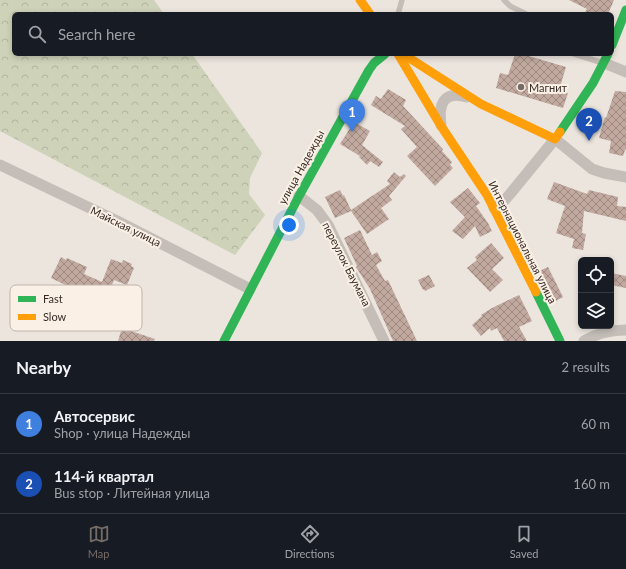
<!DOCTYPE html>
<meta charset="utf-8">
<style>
:root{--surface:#171b24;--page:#20242c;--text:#f1f3f6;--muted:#9ea1a6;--line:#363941;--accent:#766c66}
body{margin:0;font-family:Lato,sans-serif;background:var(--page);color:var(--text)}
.controls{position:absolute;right:12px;bottom:12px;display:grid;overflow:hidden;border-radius:6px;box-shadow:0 2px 6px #0003}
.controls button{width:36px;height:36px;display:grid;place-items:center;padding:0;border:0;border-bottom:1px solid var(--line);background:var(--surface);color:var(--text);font:20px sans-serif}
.you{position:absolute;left:289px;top:225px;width:14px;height:14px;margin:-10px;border:3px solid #fff;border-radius:50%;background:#1a73e8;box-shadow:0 0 0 6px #1a73e833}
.badge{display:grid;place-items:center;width:26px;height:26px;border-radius:50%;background:var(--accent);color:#fff;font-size:13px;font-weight:700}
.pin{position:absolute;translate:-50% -33px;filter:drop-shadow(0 1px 2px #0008)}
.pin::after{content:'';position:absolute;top:21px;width:14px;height:12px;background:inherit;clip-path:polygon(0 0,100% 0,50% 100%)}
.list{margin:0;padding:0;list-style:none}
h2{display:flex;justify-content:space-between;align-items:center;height:52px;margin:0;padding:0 16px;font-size:17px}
h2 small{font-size:13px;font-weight:400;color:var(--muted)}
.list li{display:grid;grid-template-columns:26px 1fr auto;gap:12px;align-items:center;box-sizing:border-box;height:60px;padding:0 16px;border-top:1px solid var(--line)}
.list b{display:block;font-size:15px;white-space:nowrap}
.list p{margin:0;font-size:13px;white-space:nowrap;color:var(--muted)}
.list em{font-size:13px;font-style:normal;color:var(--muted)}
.icon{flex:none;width:22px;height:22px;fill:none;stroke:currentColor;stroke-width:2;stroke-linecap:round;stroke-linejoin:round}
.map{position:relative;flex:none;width:626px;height:341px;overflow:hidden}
.search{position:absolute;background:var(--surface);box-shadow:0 2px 6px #0003;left:12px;right:12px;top:12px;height:44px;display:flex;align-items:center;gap:10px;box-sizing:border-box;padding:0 14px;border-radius:6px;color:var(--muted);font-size:15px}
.sheet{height:172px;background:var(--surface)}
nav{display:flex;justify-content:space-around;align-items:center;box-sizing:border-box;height:56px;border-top:1px solid var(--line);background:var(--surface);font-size:11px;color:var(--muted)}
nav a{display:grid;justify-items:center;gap:2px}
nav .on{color:var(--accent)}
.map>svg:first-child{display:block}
</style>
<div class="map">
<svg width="626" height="341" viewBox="0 0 626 341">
<defs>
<pattern id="forest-crowns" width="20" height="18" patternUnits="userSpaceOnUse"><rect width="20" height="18" fill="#cdd2b8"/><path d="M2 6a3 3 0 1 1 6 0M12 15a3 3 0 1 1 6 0" fill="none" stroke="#b1b49e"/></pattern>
<pattern id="building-cross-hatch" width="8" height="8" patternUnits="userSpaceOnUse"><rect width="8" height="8" fill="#c1a99f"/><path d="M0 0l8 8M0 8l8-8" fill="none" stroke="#9e8a81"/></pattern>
</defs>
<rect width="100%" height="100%" fill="#ece5de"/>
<polygon fill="url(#forest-crowns)" points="0,0 154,0 164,14 14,14 14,54 192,54 262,153 250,178 249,194 265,215 235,255 0,131"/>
<g fill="url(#building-cross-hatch)">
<polygon points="569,0 614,0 608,14 584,14 587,9"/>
<polygon points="515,54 522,54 566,67 559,90 568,93 563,108 496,88 500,73 508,75"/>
<polygon points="388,89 406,100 403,106 443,149 442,151 452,162 450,165 453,168 435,186 407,156 417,147 401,129 405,126 371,105 376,96 381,99"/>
<polygon points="615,91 626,92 626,150 625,150 623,156 609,153 611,141 599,138 605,117 606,118"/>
<polygon points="354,122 370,131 362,145 383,162 379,167 370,161 367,165 359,157 360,156 340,144"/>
<polygon points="394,172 400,177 404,174 406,176 389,196 392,200 381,208 389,219 367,234 351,211 335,218 325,197 340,190 343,196 344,195 351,210 390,184 387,181"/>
<polygon points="554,182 587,194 589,190 618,197 617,206 626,207 626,221 584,211 582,233 586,234 583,250 572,248 574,239 556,233 565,206 547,199"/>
<polygon points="468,188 480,203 476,206 488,223 492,231 480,237 475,226 463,239 452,231 465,217 450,202"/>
<polygon points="360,230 372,255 377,252 382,261 376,265 385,281 388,280 417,341 393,341 370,289 356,267 357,266 344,238"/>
<polygon points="491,243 504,258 492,269 503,280 490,292 467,268 477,260 475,257"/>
<polygon points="61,257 66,260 67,258 87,267 84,274 102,282 111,259 122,263 123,260 132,264 131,266 134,268 127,285 114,280 106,300 85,293 84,294 51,278"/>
<polygon points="548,267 563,297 552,303 537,272"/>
<polygon points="611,273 626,276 626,288 611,285"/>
<polygon points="429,275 435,286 425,291 424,289 423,290 418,280"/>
<polygon points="519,295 532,321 519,327 527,341 504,341 497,328 491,331 490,328 481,336 472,325 482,316 481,315 492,308"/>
<polygon points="122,328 155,339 154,341 118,341"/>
</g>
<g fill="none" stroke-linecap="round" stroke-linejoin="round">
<g stroke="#c5beb8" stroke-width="5.5">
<polyline points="504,0 510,6 526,14"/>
<polyline points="398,14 402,0"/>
<polyline points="574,54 603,63"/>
</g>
<g stroke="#c5beb8" stroke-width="11">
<polyline points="604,63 626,72"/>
<path d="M 441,125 C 438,105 443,90 467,97"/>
<polyline points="0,165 117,221 250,289"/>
<polyline points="299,196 317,210 328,225 384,341"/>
<polyline points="494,208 503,202 510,194 555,139 592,169 604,173 626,177"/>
<path d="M 584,341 C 597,333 610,330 626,330"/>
</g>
<g stroke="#30b455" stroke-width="9">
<polyline points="612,45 626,10"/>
<polyline points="560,132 593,83 608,54"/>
<polyline points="536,292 560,341"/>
<polyline points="224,341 299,196 369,70 374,63 385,54"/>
</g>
<g stroke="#ff9f0a" stroke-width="9">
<polyline points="360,0 370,14"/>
<polyline points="398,54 441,126 487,195 536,292"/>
<polyline points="403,54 481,104 555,139 560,132"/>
</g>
</g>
<circle fill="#766c66" stroke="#faf0e5" stroke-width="1.5" cx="521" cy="87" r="4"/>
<g text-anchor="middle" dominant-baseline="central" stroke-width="4" stroke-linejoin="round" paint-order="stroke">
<g font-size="11" fill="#362b26" stroke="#faf0e5" text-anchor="start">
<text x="529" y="87">Магнит</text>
</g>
<g font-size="11" fill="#362b26" stroke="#faf0e5">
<text transform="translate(301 167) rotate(-61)">улица Надежды</text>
<text transform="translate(126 226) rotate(26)">Майская улица</text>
<text transform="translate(523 242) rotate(63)">Интернациональная улица</text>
<text transform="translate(347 264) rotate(63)">переулок Баумана</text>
</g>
</g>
<rect x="10" y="285" width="132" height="46" rx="6" fill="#faf0e5" stroke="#bfb5ac" stroke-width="1"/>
<rect x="18" y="296" width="18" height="6" fill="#30b455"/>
<rect x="18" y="314" width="18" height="6" fill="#ff9f0a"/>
<g font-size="11" fill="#362b26">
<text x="43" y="303">Fast</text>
<text x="43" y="321">Slow</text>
</g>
</svg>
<div class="controls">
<button><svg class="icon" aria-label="locate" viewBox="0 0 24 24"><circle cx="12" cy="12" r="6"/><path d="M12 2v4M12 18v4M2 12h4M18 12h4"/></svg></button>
<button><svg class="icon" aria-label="layers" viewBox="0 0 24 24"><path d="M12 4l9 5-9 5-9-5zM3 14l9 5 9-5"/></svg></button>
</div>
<div class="you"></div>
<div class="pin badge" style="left:352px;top:132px;background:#3f7fe0">1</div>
<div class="pin badge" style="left:589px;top:141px;background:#1a4fb4">2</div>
<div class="search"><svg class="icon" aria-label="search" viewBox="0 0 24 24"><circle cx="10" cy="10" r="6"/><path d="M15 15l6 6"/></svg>Search here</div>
</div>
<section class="sheet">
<h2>Nearby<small>2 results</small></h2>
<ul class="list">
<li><span class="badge" style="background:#3f7fe0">1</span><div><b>Автосервис</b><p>Shop · улица Надежды</p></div><em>60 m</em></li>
<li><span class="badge" style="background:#1a4fb4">2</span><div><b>114-й квартал</b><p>Bus stop · Литейная улица</p></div><em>160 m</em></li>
</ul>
</section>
<nav>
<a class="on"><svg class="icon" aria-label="map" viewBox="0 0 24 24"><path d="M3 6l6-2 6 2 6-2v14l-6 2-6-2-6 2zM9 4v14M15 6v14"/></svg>Map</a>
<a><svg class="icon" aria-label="directions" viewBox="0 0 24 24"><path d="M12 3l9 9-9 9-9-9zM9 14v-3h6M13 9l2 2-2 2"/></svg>Directions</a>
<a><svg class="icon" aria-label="saved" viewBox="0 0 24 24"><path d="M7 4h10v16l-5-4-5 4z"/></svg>Saved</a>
</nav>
